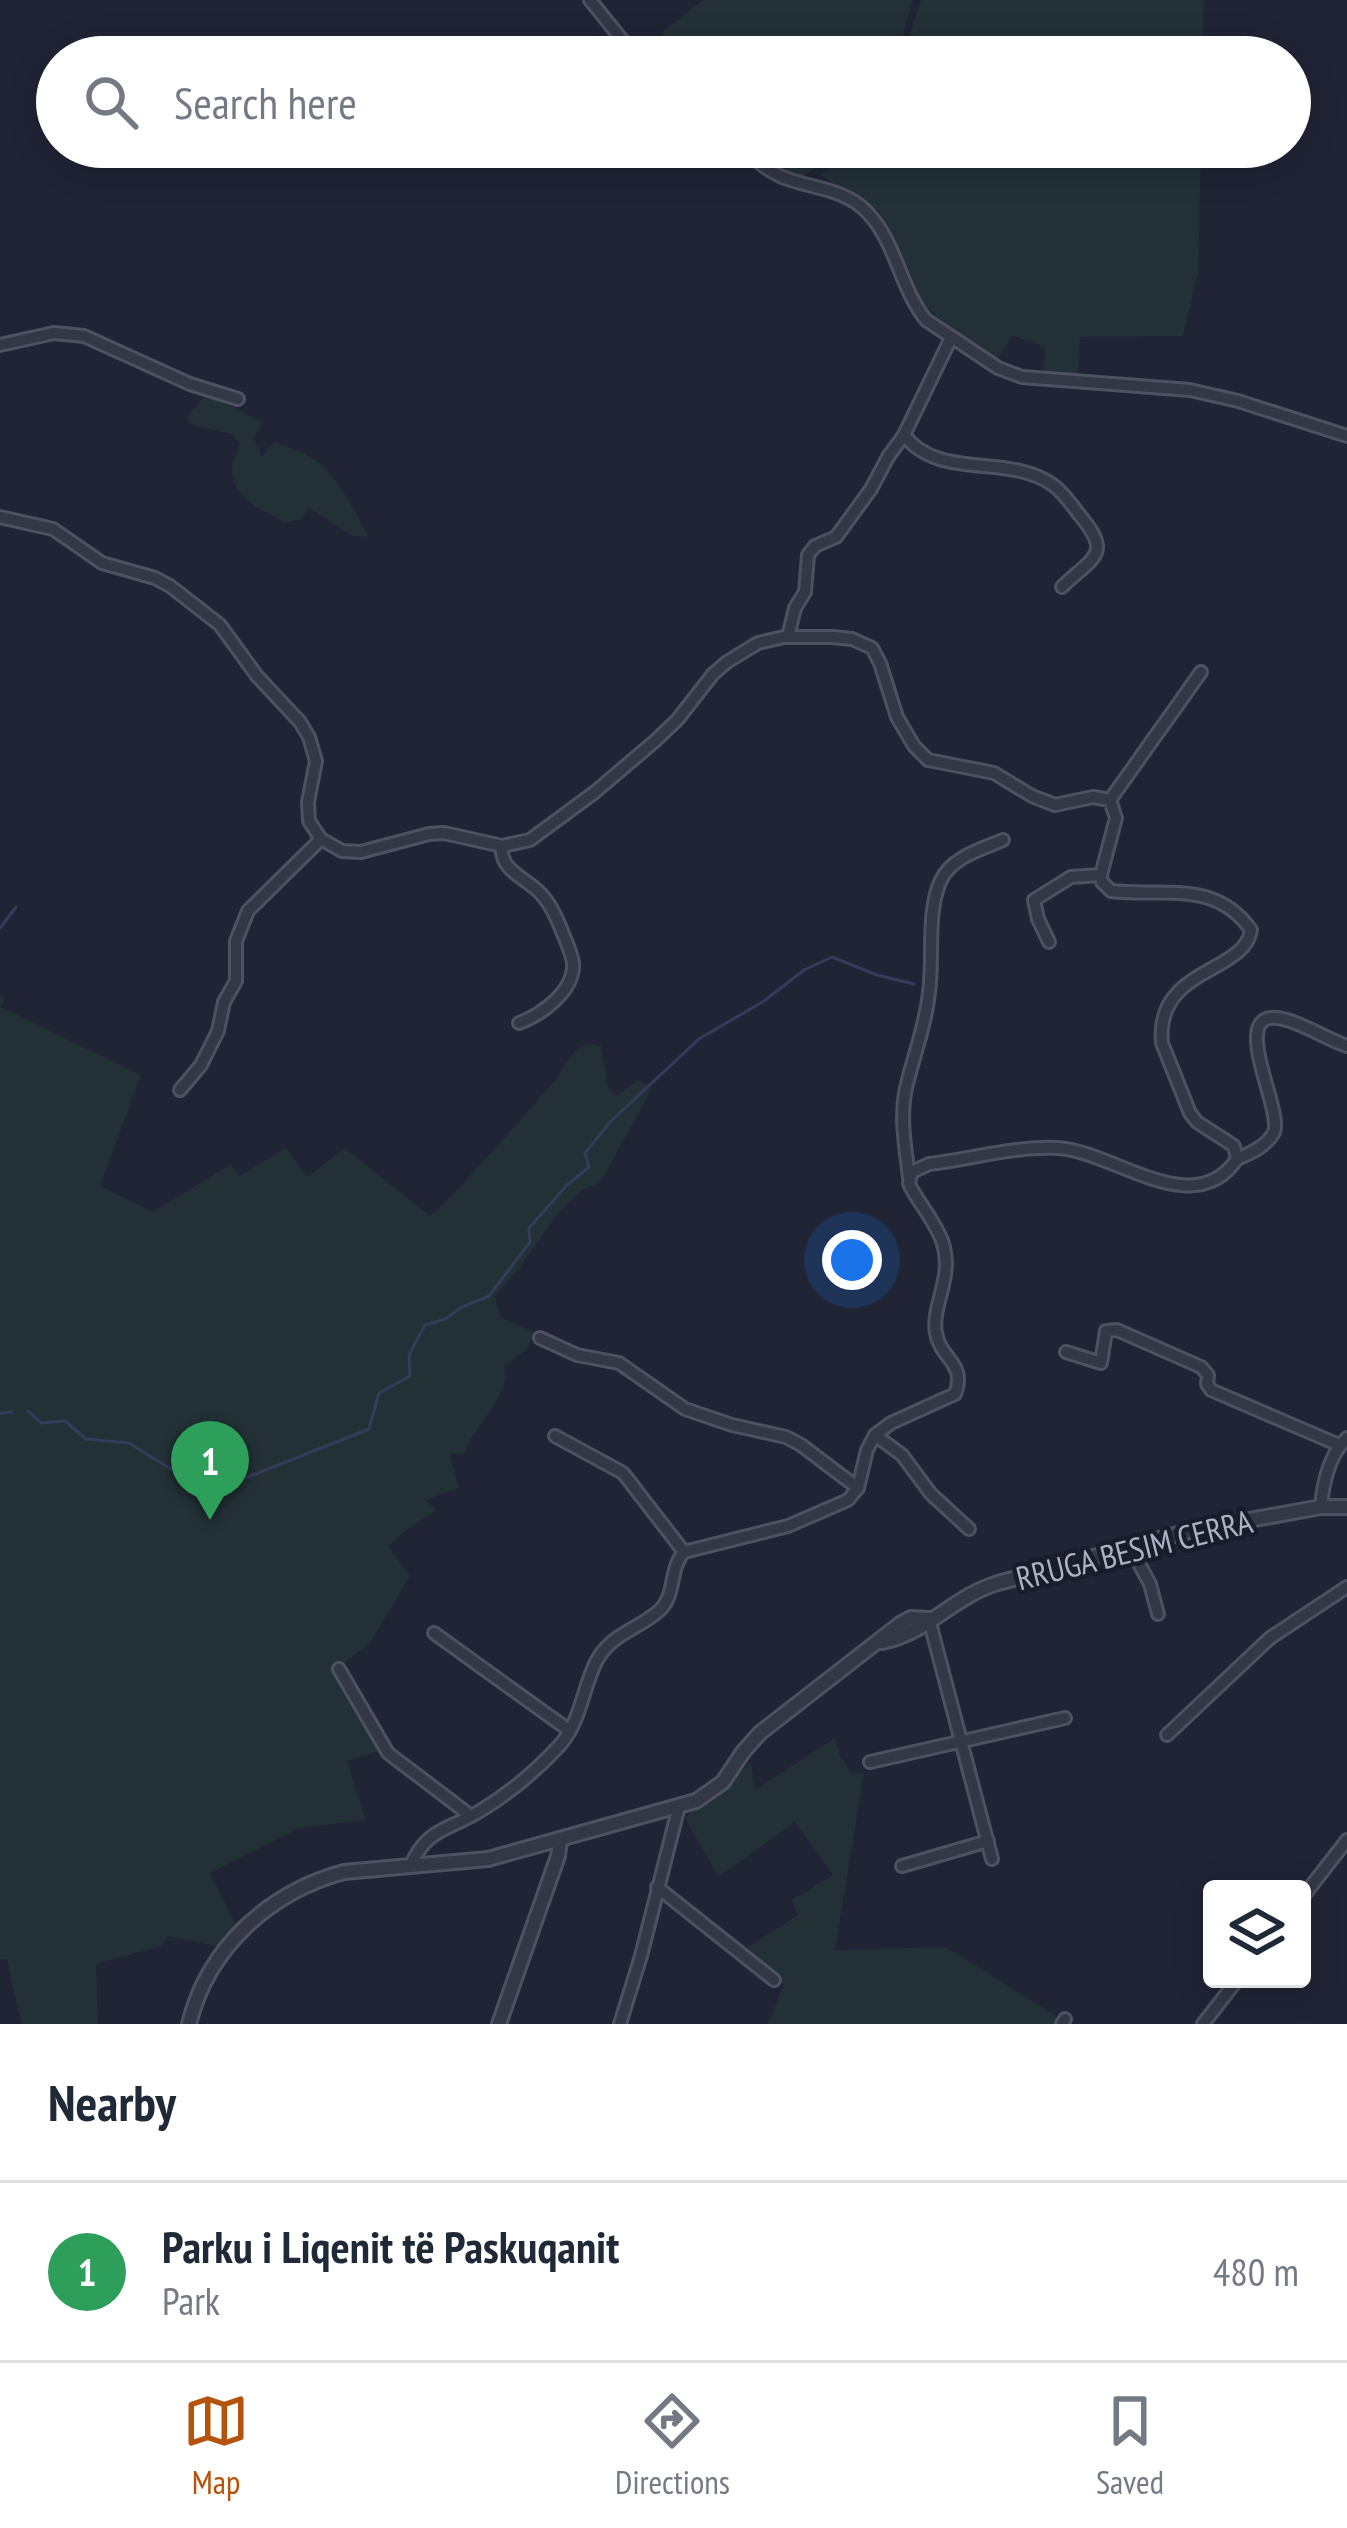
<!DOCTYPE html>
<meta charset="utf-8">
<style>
:root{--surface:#fff;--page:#f2f2f3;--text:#1f2937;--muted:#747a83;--line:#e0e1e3;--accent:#b45309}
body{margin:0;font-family:"PT Sans Narrow",sans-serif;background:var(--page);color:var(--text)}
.controls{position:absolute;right:36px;bottom:36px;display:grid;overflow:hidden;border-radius:12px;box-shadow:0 6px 30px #0003}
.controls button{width:108px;height:108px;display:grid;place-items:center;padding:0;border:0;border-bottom:3px solid var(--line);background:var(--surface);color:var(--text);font:60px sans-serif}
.you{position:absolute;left:852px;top:1260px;width:42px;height:42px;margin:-30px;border:9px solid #fff;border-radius:50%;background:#1a73e8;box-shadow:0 0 0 18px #1a73e833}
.badge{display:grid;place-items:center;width:78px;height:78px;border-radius:50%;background:var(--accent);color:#fff;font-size:39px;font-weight:700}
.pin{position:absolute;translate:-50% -99px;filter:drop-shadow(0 3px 6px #0008)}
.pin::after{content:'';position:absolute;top:63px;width:42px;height:36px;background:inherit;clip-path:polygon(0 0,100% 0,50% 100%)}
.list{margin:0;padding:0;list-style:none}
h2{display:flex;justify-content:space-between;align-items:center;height:156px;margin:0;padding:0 48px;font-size:51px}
h2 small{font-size:39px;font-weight:400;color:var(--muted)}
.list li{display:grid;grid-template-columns:78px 1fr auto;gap:36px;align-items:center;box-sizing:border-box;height:180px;padding:0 48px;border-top:3px solid var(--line)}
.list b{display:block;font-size:45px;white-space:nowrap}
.list p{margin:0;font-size:39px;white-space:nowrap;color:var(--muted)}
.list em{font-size:39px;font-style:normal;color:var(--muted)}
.icon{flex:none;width:66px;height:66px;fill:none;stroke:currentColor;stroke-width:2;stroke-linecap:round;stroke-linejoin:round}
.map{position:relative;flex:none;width:1347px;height:2024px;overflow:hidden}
.search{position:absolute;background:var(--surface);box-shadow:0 6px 30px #0003;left:36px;right:36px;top:36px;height:132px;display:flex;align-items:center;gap:30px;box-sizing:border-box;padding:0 42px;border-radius:66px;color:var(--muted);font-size:45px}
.sheet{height:336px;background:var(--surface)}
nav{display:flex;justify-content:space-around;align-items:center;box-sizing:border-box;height:168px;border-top:3px solid var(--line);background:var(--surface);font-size:33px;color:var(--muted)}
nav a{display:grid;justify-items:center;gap:6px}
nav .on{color:var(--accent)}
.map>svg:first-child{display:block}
</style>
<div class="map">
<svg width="1347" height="2024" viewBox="0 0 1347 2024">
<rect width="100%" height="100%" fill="#202435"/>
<g fill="#233137">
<polygon points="703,0 912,0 898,57 695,57 693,54 672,54 662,32"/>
<polygon points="921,0 1204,0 1203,57 903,57"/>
<polygon points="752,147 844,147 801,178 778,166"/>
<polygon points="857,147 1201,147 1198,274 1183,336 1080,337 1078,374 1043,373 1045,347 1012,335 998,359 955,333 916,296 880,213 821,175"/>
<path d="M 203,398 L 216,399 L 262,422 L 254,438 L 262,457 L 274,442 C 290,448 306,452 319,463 C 339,479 356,514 369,537 L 353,536 L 309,508 L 301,519 L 285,523 C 265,510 232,500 232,470 C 232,462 238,451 239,442 L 232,434 L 192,425 L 187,417 Z"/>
<path d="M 0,996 L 5,996 L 1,1007 L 141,1075 L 100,1186 L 153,1212 L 231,1164 L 239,1176 L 286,1148 L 307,1177 L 345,1148 L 430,1216 C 474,1175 512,1128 553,1083 C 561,1074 565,1060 575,1052 C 583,1044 590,1043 601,1046 L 608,1088 L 616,1096 L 638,1080 L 652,1088 L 601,1182 L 582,1190 L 559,1212 L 519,1268 L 495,1296 L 500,1317 L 535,1333 L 526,1349 L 505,1366 C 511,1401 469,1428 465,1454 L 450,1454 L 459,1488 L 425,1500 L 437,1510 L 405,1531 L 388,1546 L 410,1576 L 370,1643 L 336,1669 L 380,1751 L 347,1761 L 366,1820 L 299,1828 L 210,1873 L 236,1925 L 217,1946 L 168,1936 L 161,1946 L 96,1964 L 98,2024 L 21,2024 L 7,1959 L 0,1960 Z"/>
<polygon points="835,1738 840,1756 851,1774 864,1773 835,1950 946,1947 1059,2018 1054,2024 767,2024 784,1985 747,1948 798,1915 792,1900 833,1875 795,1822 718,1877 685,1818 751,1763 755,1790"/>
</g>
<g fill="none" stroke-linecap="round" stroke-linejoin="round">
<g stroke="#353c5b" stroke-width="3">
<polyline points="0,928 16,907"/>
<polyline points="28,1411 41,1423 65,1421 86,1439 129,1443 198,1486 219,1475 248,1477 369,1429 379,1393 410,1376 409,1355 425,1325 445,1319 462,1307 489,1296 530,1242 529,1228 567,1185 589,1167 585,1153 611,1121 699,1039 764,1001 804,970 832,957 877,975 914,984"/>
<polyline points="0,1413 12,1412"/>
</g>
<defs>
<g id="minor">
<polyline points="590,0 636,57"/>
<path d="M 742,147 C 754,158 765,169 780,176 C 809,189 843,187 867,212 C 896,242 900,288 926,320 L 998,368 L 1022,377 L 1190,390 L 1238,401 L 1347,436"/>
<polyline points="0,345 54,333 84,336 190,384 238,399"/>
<path d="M 904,435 C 939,481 1009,453 1053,485 C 1063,492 1071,504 1078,513 C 1113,555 1095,555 1062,587"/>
<path d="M 0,517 L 53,529 L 102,563 L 155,578 L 170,586 L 220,625 L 257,676 L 300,722 L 309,737 L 316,761 L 308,802 L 309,821 L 321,839 L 342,851 L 361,852 L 429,834 L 444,833 L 502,846 L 530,840 L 595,792 L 655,741 L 678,719 L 713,674 L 727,662 L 758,643 L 784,637 L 833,637 L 852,639 L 872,648 L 880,663 L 897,717 L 914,746 L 928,760 L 994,773 L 1032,796 L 1055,805 L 1093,797 L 1110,800 L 1116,818 L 1101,875 L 1102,882 L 1111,891 C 1163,897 1215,879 1251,930 C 1245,974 1155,967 1162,1043 L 1190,1113 L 1197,1122 L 1234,1146 L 1237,1159 C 1194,1223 1113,1151 1058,1148 C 1015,1146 971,1159 929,1164 L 912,1172 L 909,1183 L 911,1188 C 932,1224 954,1241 943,1285 C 940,1300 933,1317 936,1333 C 940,1359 967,1363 955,1394 L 891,1423 L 875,1435 L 867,1450 L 858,1488 L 848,1500 L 788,1526 L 684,1552 C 669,1569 676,1595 660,1610 C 638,1630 611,1633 596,1662 C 582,1690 581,1722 559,1746 C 537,1770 508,1794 480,1811 C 448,1831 427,1827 410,1867"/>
<polyline points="788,637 795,608 805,592 808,555 815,546 836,537 871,489 888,457 904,435 951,338"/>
<polyline points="1110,800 1201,672"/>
<path d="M 502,846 C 499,871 527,878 541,894 C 552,906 558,921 564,936 C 567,944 572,954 573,963 C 575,991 541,1015 519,1023"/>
<polyline points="1049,942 1038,919 1034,900 1071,877 1101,875"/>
<polyline points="180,1090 201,1065 218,1031 224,1002 236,981 236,941 248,911 321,839"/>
<path d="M 1237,1159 C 1251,1153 1267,1146 1274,1132 C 1284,1109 1222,1001 1287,1020 C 1307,1026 1327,1039 1347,1046"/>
<path d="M 909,1178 C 906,1150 900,1121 905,1093 C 912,1059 926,1026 929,992 C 934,957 926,912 941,880 C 952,857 982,849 1003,840"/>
<polyline points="540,1338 577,1355 619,1363 685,1409 732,1425 786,1437 801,1445 858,1488"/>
<polyline points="1066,1352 1101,1363 1106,1331 1117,1330 1201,1367 1208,1375 1207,1384 1211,1390 1339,1445"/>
<polyline points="875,1435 902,1455 931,1494 969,1529"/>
<polyline points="555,1436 623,1473 684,1552"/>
<path d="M 1321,1507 C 1323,1483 1329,1455 1347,1438"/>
<polyline points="1130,1547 1150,1584 1158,1614"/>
<polyline points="929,1619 992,1859"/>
<polyline points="434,1633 570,1731"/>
<polyline points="339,1669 388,1753 471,1816"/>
<polyline points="1167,1735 1270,1638 1347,1587"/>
<polyline points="870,1762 1065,1718"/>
<polyline points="902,1866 988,1841"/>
<polyline points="657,1887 774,1980"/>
<polyline points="1302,1898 1347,1840"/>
<polyline points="620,2024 641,1956 679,1806"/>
<polyline points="1062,2024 1065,2019"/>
<polyline points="1203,2024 1238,1979"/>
</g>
<g id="tertiary">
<path d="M 882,1642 C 928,1633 952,1597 998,1583 L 1189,1531 L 1321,1507 L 1347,1507"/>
<path d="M 189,2024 C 208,1947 270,1892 344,1872 L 488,1859 L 696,1801 L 723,1782 L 743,1752 L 760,1733 L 900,1624 L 911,1618 L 929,1619"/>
<polyline points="499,2024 558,1856 560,1840"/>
</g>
</defs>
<use href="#minor" stroke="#4e5160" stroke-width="16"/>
<use href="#tertiary" stroke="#4e5160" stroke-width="18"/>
<use href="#minor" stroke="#343745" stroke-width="10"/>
<use href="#tertiary" stroke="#343745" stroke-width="12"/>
</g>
<g text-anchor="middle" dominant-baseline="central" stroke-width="9" stroke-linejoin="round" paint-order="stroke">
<g font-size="33" fill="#aeb1c2" stroke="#191c2a">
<text transform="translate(1134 1549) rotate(-14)">RRUGA BESIM CERRA</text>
</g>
</g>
</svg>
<div class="controls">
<button><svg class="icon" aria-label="layers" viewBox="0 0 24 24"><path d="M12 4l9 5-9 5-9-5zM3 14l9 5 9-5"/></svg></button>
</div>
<div class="you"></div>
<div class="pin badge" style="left:210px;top:1520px;background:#2e9e5b">1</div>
<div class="search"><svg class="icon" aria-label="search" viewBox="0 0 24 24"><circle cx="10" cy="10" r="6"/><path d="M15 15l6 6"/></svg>Search here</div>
</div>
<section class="sheet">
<h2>Nearby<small></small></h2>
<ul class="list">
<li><span class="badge" style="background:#2e9e5b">1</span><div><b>Parku i Liqenit të Paskuqanit</b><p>Park</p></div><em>480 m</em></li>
</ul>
</section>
<nav>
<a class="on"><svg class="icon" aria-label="map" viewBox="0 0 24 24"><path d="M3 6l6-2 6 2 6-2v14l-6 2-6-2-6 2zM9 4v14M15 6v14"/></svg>Map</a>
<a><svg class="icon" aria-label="directions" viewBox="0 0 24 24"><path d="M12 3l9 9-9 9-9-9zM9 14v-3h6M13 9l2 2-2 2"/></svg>Directions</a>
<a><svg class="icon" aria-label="saved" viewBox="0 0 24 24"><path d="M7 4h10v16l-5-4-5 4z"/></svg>Saved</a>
</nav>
